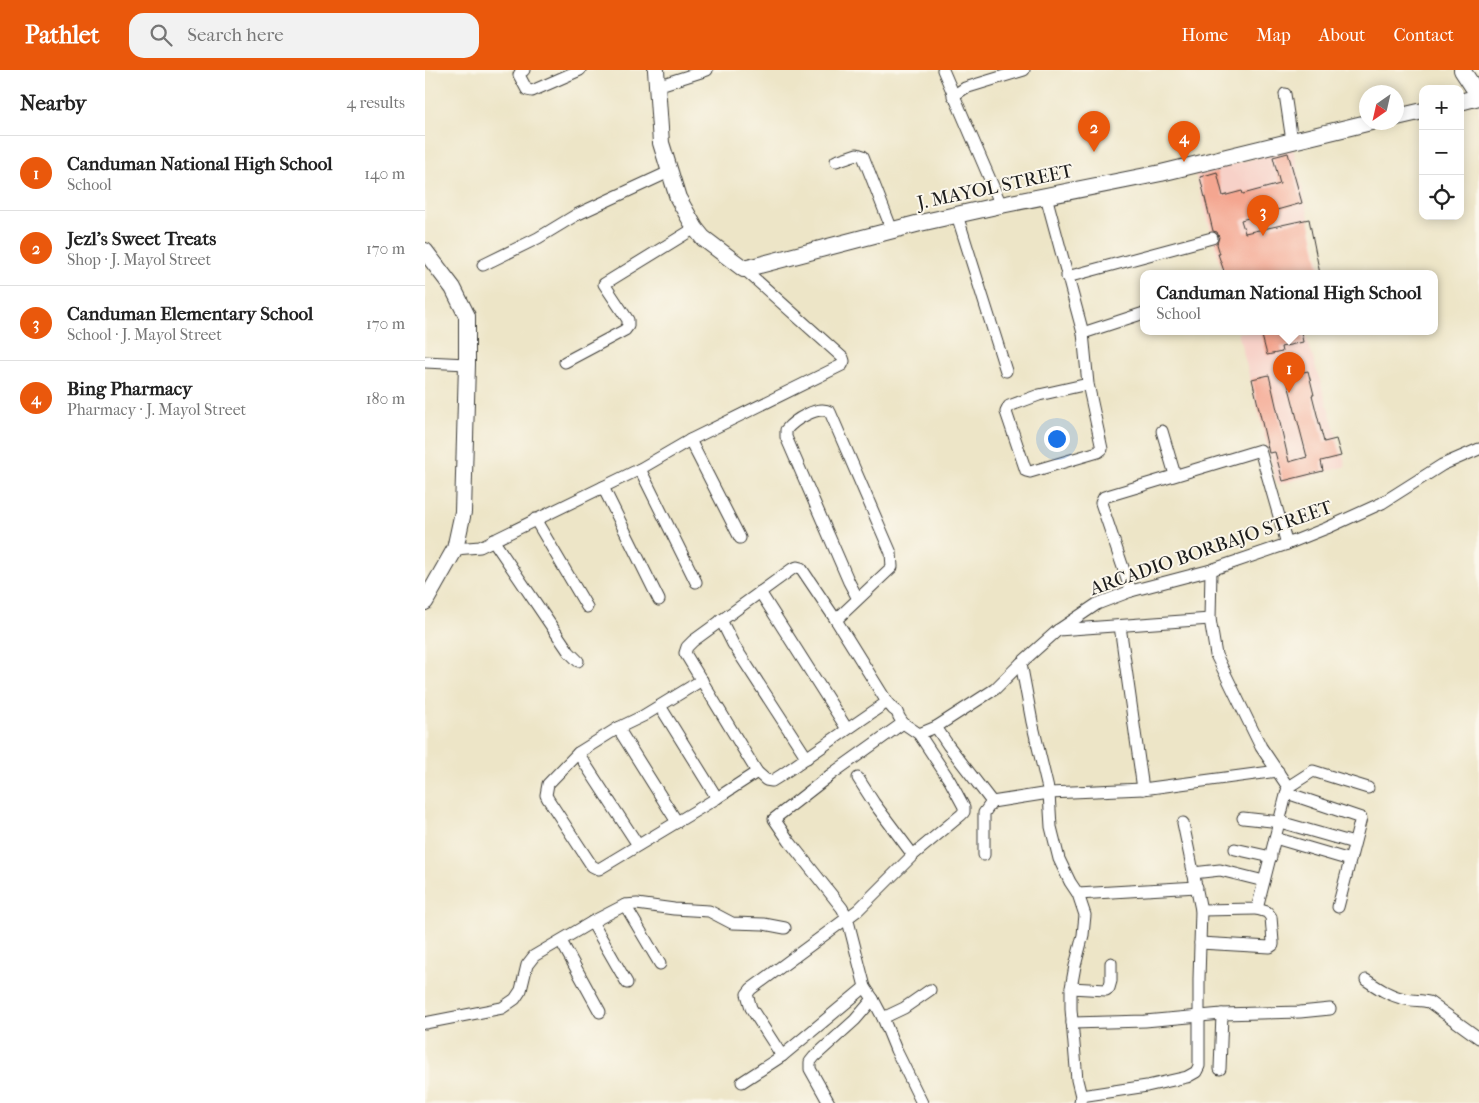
<!DOCTYPE html>
<meta charset="utf-8">
<style>
:root{--surface:#fff;--page:#f2f2f2;--text:#222;--muted:#767676;--line:#e0e0e0;--accent:#ea580c}
body{margin:0;font-family:"IM FELL French Canon",serif;background:var(--page);color:var(--text)}
.controls{position:absolute;right:15px;top:15px;display:grid;overflow:hidden;border-radius:10px;box-shadow:0 2px 12px #0003}
.controls button{width:45px;height:45px;display:grid;place-items:center;padding:0;border:0;border-bottom:1px solid var(--line);background:var(--surface);color:var(--text);font:25px sans-serif}
.compass{position:absolute;left:934px;top:15px;width:45px;height:45px;border-radius:50%;background:var(--surface);box-shadow:0 2px 12px #0003;rotate:214deg}
.you{position:absolute;left:631px;top:368px;width:18px;height:18px;margin:-12px;border:4px solid #fff;border-radius:50%;background:#1a73e8;box-shadow:0 0 0 8px #1a73e833}
.badge{display:grid;place-items:center;width:32px;height:32px;border-radius:50%;background:var(--accent);color:#fff;font-size:16px;font-weight:700}
.pin{position:absolute;translate:-50% -41px;filter:drop-shadow(0 1px 2px #0008)}
.pin::after{content:'';position:absolute;top:26px;width:18px;height:15px;background:inherit;clip-path:polygon(0 0,100% 0,50% 100%)}
.popup{position:absolute;left:715px;top:200px;width:298px;height:65px;box-sizing:border-box;display:grid;place-content:center;border-radius:10px;background:var(--surface);filter:drop-shadow(0 1px 4px #0005);font-size:16px;white-space:nowrap;color:var(--muted)}
.popup b{font-size:19px;color:var(--text)}
.popup::after{content:'';position:absolute;left:50%;top:100%;margin-left:-10px;border:10px solid transparent;border-top-color:var(--surface)}
.list{margin:0;padding:0;list-style:none}
h2{display:flex;justify-content:space-between;align-items:center;height:65px;margin:0;padding:0 20px;font-size:21px}
h2 small{font-size:16px;font-weight:400;color:var(--muted)}
.list li{display:grid;grid-template-columns:32px 1fr auto;gap:15px;align-items:center;box-sizing:border-box;height:75px;padding:0 20px;border-top:1px solid var(--line)}
.list b{display:block;font-size:19px;white-space:nowrap}
.list p{margin:0;font-size:16px;white-space:nowrap;color:var(--muted)}
.list em{font-size:16px;font-style:normal;color:var(--muted)}
.icon{flex:none;width:28px;height:28px;fill:none;stroke:currentColor;stroke-width:2;stroke-linecap:round;stroke-linejoin:round}
.map{position:relative;flex:none;width:1054px;height:1033px;overflow:hidden}
header{display:flex;align-items:center;gap:30px;box-sizing:border-box;height:70px;padding:0 25px;background:var(--accent);color:#fff}
header strong{font-size:24px}
nav{display:flex;gap:28px;margin-inline-start:auto;font-size:18px}
.search{width:350px;height:45px;background:var(--page);display:flex;align-items:center;gap:12px;box-sizing:border-box;padding:0 18px;border-radius:15px;color:var(--muted);font-size:19px}
main{display:flex}
aside{flex:1;background:var(--surface)}
.map>svg:first-child{display:block}
</style>
<header>
<strong>Pathlet</strong>
<div class="search"><svg class="icon" aria-label="search" viewBox="0 0 24 24"><circle cx="10" cy="10" r="6"/><path d="M15 15l6 6"/></svg>Search here</div>
<nav><a>Home</a><a>Map</a><a>About</a><a>Contact</a></nav>
</header>
<main>
<aside>
<h2>Nearby<small>4 results</small></h2>
<ul class="list">
<li><span class="badge">1</span><div><b>Canduman National High School</b><p>School</p></div><em>140 m</em></li>
<li><span class="badge">2</span><div><b>Jezl's Sweet Treats</b><p>Shop · J. Mayol Street</p></div><em>170 m</em></li>
<li><span class="badge">3</span><div><b>Canduman Elementary School</b><p>School · J. Mayol Street</p></div><em>170 m</em></li>
<li><span class="badge">4</span><div><b>Bing Pharmacy</b><p>Pharmacy · J. Mayol Street</p></div><em>180 m</em></li>
</ul>
</aside>
<div class="map">
<svg width="1054" height="1033" viewBox="0 0 1054 1033">
<rect width="100%" height="100%" fill="#fbf7ec"/>
<filter id="ink" filterUnits="userSpaceOnUse"><feTurbulence type="fractalNoise" baseFrequency=".02" numOctaves="2"/><feDisplacementMap in="SourceGraphic" scale="10" xChannelSelector="R" yChannelSelector="G"/><feConvolveMatrix kernelMatrix="1 2 1 2 8 2 1 2 1" color-interpolation-filters="sRGB"/></filter>
<filter id="wash" filterUnits="userSpaceOnUse"><feTurbulence type="fractalNoise" baseFrequency=".0096" numOctaves="4" result="noise"/><feDisplacementMap in="SourceGraphic" scale="20" xChannelSelector="R" yChannelSelector="G"/><feGaussianBlur stdDeviation="1.12" result="paint"/><feColorMatrix in="noise" values="0 0 0 0 0 0 0 0 0 0 0 0 0 0 0 0 0 1.4 0 .05"/><feComposite in="paint" operator="in"/></filter>
<g filter="url(#wash)">
<rect width="100%" height="100%" fill="#ede5c7"/>
<g fill="#f7d1c8">
<polygon points="868,78 897,204 798,204 770,104"/>
<polygon points="813,262 880,262 921,396 852,415"/>
</g>
<g id="blocks">
<g fill="#f4a690">
<polygon points="863,83 877,133 816,150 820,163 884,149 895,204 800,204 793,184 795,184 792,174 794,167 792,162 788,161 775,107 792,102 798,126 817,121 818,124 855,114 848,87"/>
<polygon points="836,262 876,262 878,272 856,277 857,282 842,285"/>
<polygon points="883,301 889,325 887,325 899,372 911,369 916,386 896,391 898,401 858,411 850,382 844,383 827,309 844,305 864,392 882,387 861,306"/>
</g>
</g>
</g>
<g filter="url(#ink)">
<use href="#blocks" fill-opacity="0" stroke="#3b3a36" stroke-width="1"/>
<g fill="none" stroke-linecap="round" stroke-linejoin="round">
<defs>
<g id="street">
<polyline points="99,0 95,3 94,5 102,20 107,21 155,0"/>
<polyline points="518,0 576,135"/>
<polyline points="232,16 282,0"/>
<polyline points="860,24 867,71"/>
<polyline points="528,26 540,18 599,0"/>
<polyline points="411,91 432,84 438,86 467,160"/>
<polyline points="621,126 658,263 663,314 677,379 673,382 605,402 601,401 581,342 584,336 614,325 663,314"/>
<polyline points="532,145 581,301"/>
<polyline points="58,195 113,168 151,145 244,102"/>
<polyline points="642,207 787,168"/>
<polyline points="658,263 719,243"/>
<polyline points="0,292 42,294"/>
<polyline points="140,292 200,260 203,256 203,250 179,214 270,158"/>
<polyline points="737,361 750,405"/>
<polyline points="265,370 315,468"/>
<polyline points="215,399 271,512"/>
<polyline points="178,417 234,530"/>
<polyline points="110,449 162,537"/>
<polyline points="68,470 144,582 153,591"/>
<polyline points="30,479 55,477 215,399 265,370 417,295 419,291 418,288 319,199"/>
<polyline points="706,521 676,433 679,427 835,380 862,474"/>
<polyline points="335,522 422,659"/>
<polyline points="296,550 308,574 382,688"/>
<path d="M 411,550 L 467,497 L 466,483 L 405,342 C 393,335 369,350 361,360 L 361,367 L 424,512 L 433,529"/>
<polyline points="695,556 718,719"/>
<polyline points="633,560 785,549"/>
<polyline points="596,593 607,652 624,723 626,757 634,789 645,812 653,824 660,845 658,865 650,896 646,918 646,939 652,1010 656,1026 655,1033"/>
<polyline points="277,610 218,646 193,658 153,683 123,714 121,725 123,729 167,796 171,798 174,799 292,728 332,702"/>
<polyline points="235,636 292,728"/>
<polyline points="478,653 408,703 349,749 364,771 417,838 422,847 440,917 448,929 458,948 471,980 497,1033"/>
<polyline points="511,657 523,675 567,732"/>
<polyline points="193,658 252,752"/>
<polyline points="494,664 511,657 570,619 596,593 632,561 672,534 706,521 786,500 862,474 902,458 957,433 1017,395 1054,379"/>
<polyline points="153,683 213,775"/>
<polyline points="433,708 449,733 488,785"/>
<polyline points="863,717 888,701 943,718"/>
<polyline points="862,723 936,748 913,837"/>
<polyline points="818,748 855,752 929,773"/>
<polyline points="850,768 925,790"/>
<polyline points="810,779 846,787"/>
<polyline points="559,785 559,743 567,732 624,723 718,719 853,701"/>
<polyline points="768,803 795,800 839,811"/>
<polyline points="653,824 772,817"/>
<polyline points="200,835 235,894"/>
<polyline points="776,840 832,839 863,717 836,677 791,585 785,549 786,500"/>
<polyline points="167,852 202,913"/>
<polyline points="136,871 175,942"/>
<polyline points="775,873 845,877 848,875 848,872 846,847 842,842 832,839"/>
<path d="M 941,910 C 953,918 965,926 980,929 C 989,931 996,930 1004,932 L 1054,968"/>
<polyline points="646,918 681,920 684,918 686,911 686,893"/>
<polyline points="458,948 479,938 505,920"/>
<polyline points="0,953 77,938 90,929 96,920 102,895 109,886 167,852 200,835 212,834 249,839 284,841 307,853 339,854 360,858"/>
<polyline points="647,953 720,951 797,944 875,942 905,939"/>
<polyline points="357,986 326,938 322,924 326,919 433,840 488,785 536,745 539,742 539,737 525,711 494,664 478,653 474,647 472,642 468,639 462,632 411,550 376,498 372,497 367,499 268,571 262,577 260,583 332,702 341,710 347,711 355,706 462,632"/>
<polyline points="795,999 797,944"/>
<polyline points="317,1012 357,986 440,917"/>
<polyline points="656,1026 722,1016 762,1007 771,1002 774,996 774,909 776,840 758,753"/>
<polyline points="404,1033 385,999 385,992 389,987 430,950 448,929"/>
</g>
<g id="secondary">
<polyline points="231,0 236,73 253,128 270,158 278,168 319,199 495,153 576,135 736,103 946,52"/>
<polyline points="1037,0 1054,26"/>
<polyline points="1035,32 1054,27"/>
<polyline points="972,47 998,41"/>
<polyline points="0,181 28,218 42,246 42,294 38,442 30,479 0,532"/>
</g>
</defs>
<use href="#street" stroke="#3b3a36" stroke-width="13"/>
<use href="#secondary" stroke="#3b3a36" stroke-width="18"/>
<use href="#street" stroke="#fff" stroke-width="11"/>
<use href="#secondary" stroke="#fff" stroke-width="16"/>
</g>
</g>
<g text-anchor="middle" dominant-baseline="central" stroke-width="4" stroke-linejoin="round" paint-order="stroke">
<g font-size="19" fill="#1c1c1c" stroke="#fbf7ec">
<text transform="translate(570 117) rotate(-12)">J. MAYOL STREET</text>
<text transform="translate(786 478) rotate(-19)">ARCADIO BORBAJO STREET</text>
</g>
</g>
</svg>
<div class="controls">
<button>+</button>
<button>−</button>
<button><svg class="icon" aria-label="locate" viewBox="0 0 24 24"><circle cx="12" cy="12" r="6"/><path d="M12 2v4M12 18v4M2 12h4M18 12h4"/></svg></button>
</div>
<svg class="compass" viewBox="-18 -18 36 36"><path d="M0-13l5 13h-10z" fill="#e53935"/><path d="M0 13l5-13h-10z" fill="#767676"/></svg>
<div class="you"></div>
<div class="pin badge" style="left:864px;top:323px">1</div>
<div class="popup"><b>Canduman National High School</b>School</div>
<div class="pin badge" style="left:669px;top:82px">2</div>
<div class="pin badge" style="left:838px;top:166px">3</div>
<div class="pin badge" style="left:759px;top:92px">4</div>
</div>
</main>
